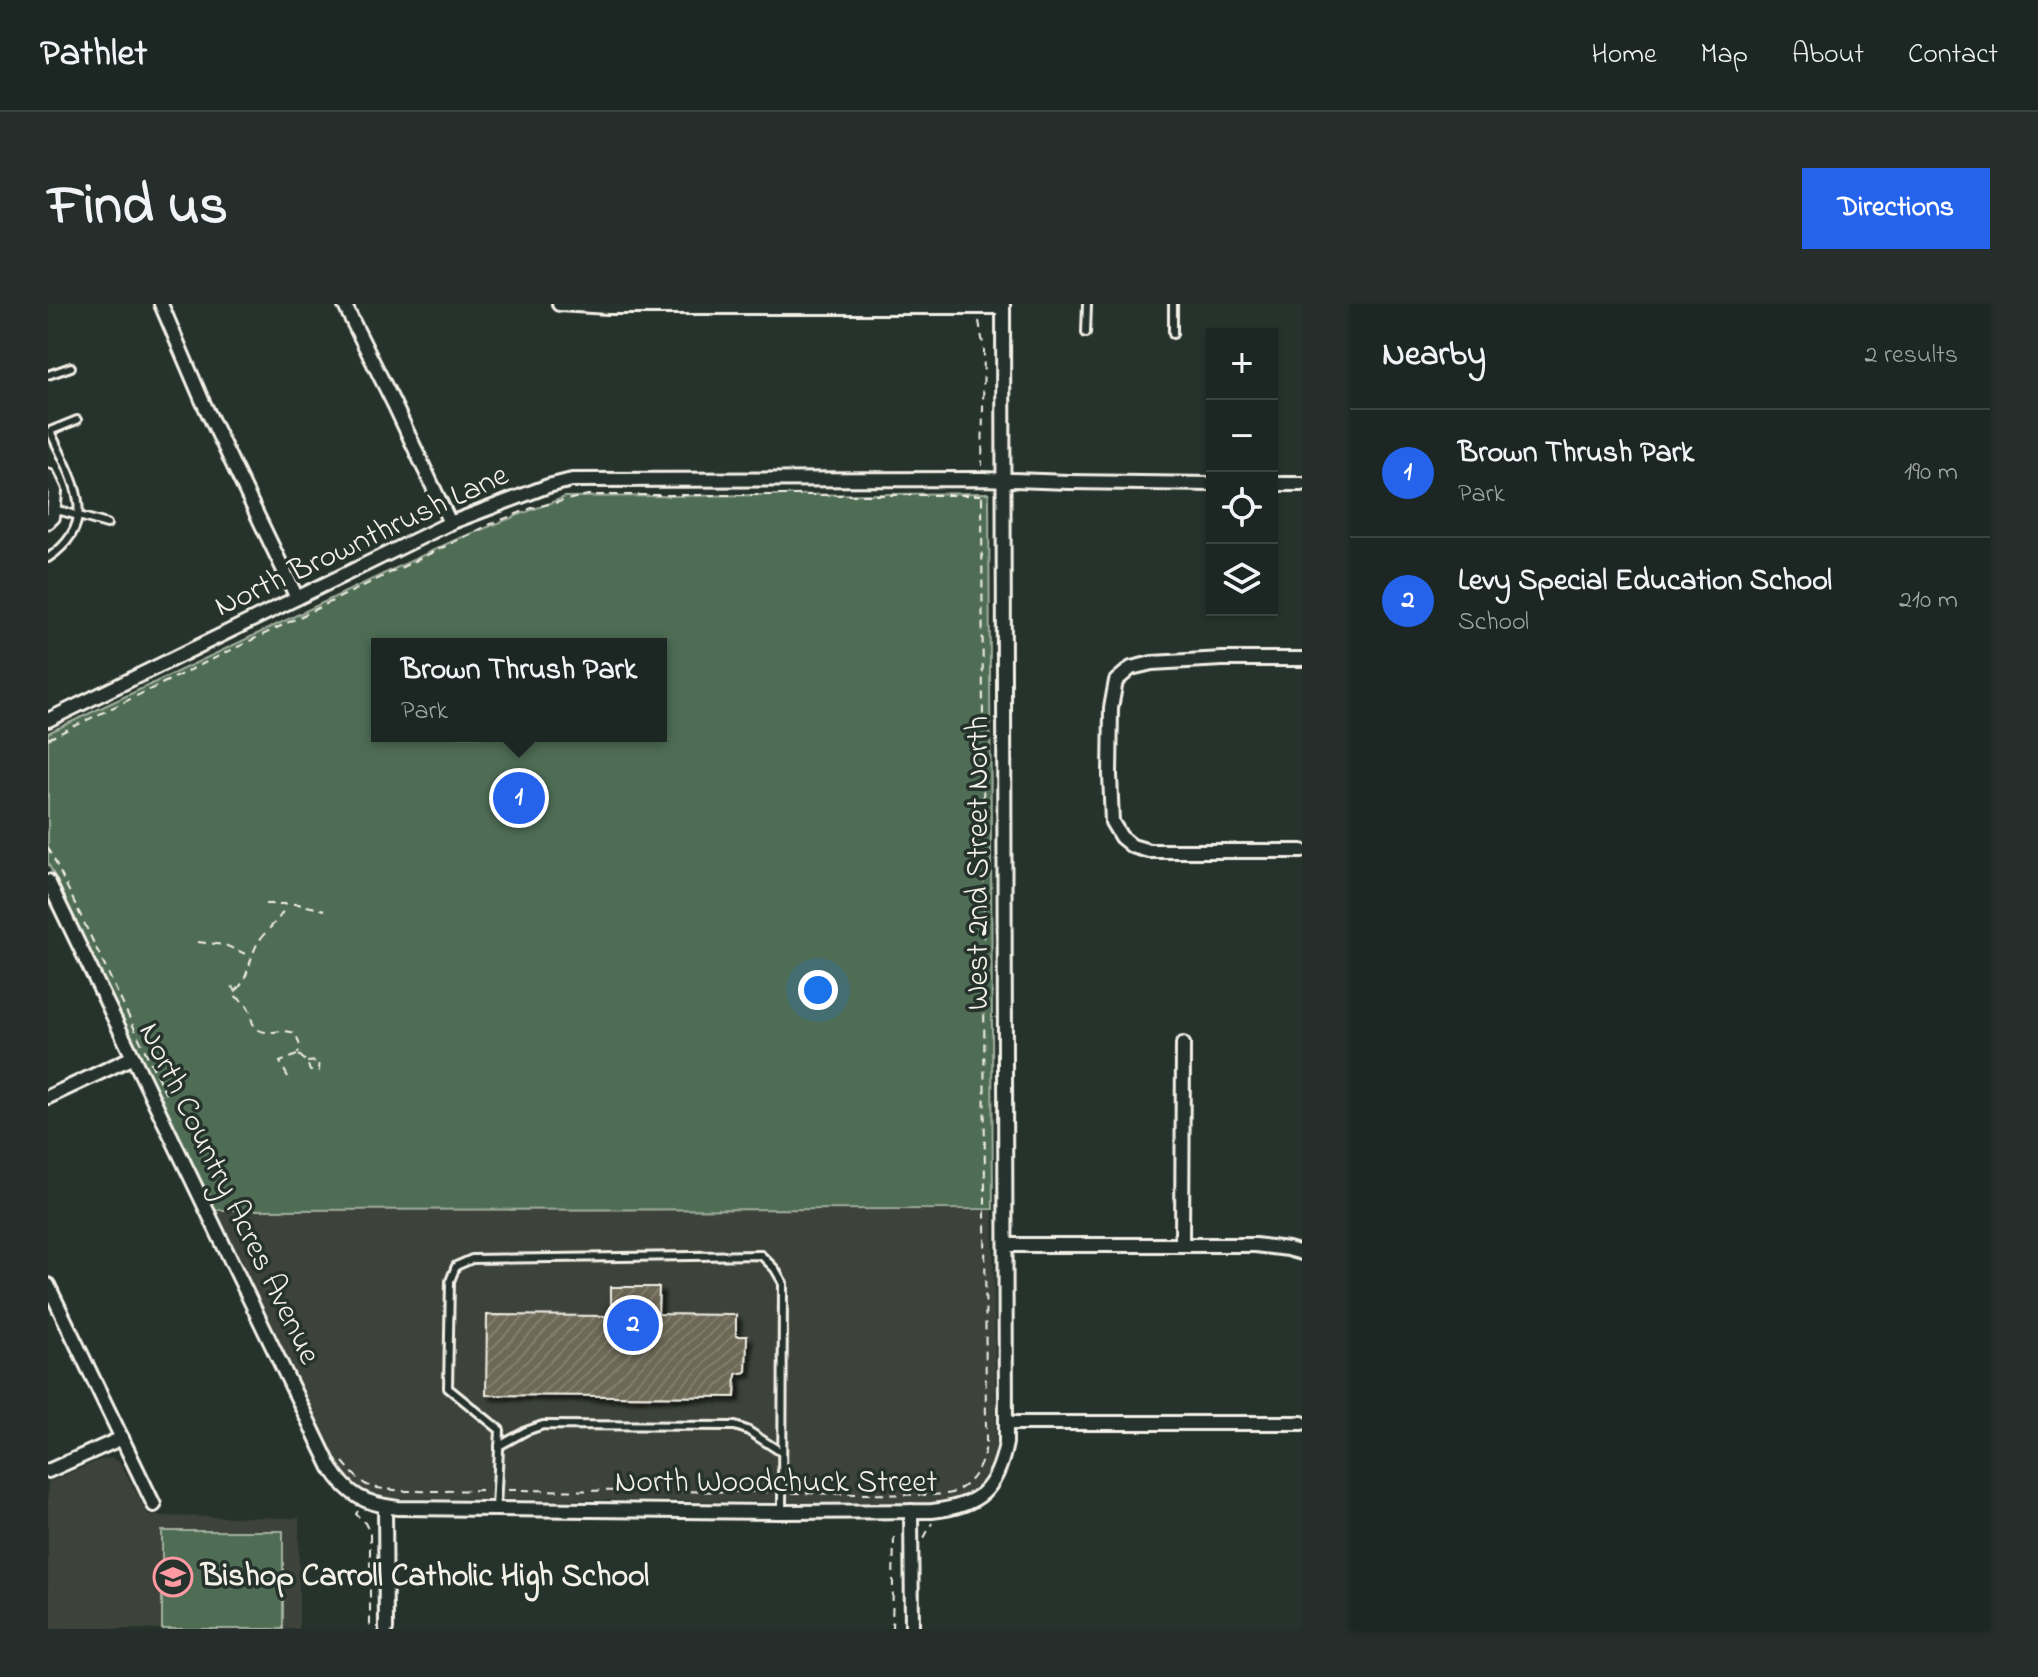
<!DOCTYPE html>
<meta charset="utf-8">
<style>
:root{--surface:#1c2622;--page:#252e2a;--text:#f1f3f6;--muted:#a0a5a5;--line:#3a4340;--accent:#2563eb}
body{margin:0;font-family:"Indie Flower",sans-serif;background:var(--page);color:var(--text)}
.controls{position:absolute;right:24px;top:24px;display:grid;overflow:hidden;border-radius:0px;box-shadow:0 2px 6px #0004}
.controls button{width:72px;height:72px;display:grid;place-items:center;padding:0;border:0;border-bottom:2px solid var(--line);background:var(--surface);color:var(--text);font:40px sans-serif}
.you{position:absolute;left:770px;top:686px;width:28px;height:28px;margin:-20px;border:6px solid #fff;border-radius:50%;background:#1a73e8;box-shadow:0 0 0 12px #1a73e833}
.badge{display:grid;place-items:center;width:52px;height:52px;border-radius:50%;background:var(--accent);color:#fff;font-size:26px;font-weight:700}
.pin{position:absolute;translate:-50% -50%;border:4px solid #fff;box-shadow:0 2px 8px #0006}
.popup{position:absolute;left:323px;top:334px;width:296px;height:104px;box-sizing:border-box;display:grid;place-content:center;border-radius:0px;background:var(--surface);filter:drop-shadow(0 2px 6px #0005);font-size:26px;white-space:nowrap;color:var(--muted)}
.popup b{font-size:30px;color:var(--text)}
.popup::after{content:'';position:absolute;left:50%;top:100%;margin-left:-16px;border:16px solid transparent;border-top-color:var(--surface)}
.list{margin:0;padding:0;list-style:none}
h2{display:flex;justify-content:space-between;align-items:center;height:104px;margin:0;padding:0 32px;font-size:34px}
h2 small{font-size:26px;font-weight:400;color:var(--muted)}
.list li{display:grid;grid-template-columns:52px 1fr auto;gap:24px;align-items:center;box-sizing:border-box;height:128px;padding:0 32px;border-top:2px solid var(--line)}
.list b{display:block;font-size:30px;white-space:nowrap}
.list p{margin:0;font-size:26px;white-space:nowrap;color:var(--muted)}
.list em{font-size:26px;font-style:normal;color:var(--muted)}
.icon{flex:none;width:44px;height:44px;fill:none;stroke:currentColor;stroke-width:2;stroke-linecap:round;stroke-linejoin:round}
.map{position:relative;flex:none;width:1254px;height:1325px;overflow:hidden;border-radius:0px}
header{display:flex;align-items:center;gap:48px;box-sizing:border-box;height:112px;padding:0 40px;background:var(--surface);border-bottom:2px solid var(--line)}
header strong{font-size:38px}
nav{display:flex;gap:44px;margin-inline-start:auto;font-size:28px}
.intro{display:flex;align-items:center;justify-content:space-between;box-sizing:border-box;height:192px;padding:0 48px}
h1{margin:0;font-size:56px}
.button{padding:20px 36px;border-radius:0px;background:var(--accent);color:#fff;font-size:28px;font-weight:700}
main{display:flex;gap:48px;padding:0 48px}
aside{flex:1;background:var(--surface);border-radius:0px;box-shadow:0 2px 6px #0004}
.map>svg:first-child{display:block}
</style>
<header>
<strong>Pathlet</strong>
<nav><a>Home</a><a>Map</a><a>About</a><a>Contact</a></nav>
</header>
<div class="intro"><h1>Find us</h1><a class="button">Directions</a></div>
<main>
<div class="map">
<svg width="1254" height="1325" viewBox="0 0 1254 1325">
<defs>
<pattern id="building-hatch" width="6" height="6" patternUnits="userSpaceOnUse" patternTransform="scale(2)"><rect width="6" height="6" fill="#6e6957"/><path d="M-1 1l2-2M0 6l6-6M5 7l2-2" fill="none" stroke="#837f6f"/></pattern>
<filter id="shadow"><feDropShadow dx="5" dy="5" stdDeviation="2" flood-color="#0009"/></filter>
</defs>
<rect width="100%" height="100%" fill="#26332d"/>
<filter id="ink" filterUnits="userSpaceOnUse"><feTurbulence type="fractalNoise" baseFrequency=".0125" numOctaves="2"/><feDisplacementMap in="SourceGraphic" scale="16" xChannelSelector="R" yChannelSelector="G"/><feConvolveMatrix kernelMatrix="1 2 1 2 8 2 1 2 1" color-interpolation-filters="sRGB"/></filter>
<g filter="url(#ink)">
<g fill="#3c433a">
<polygon points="945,905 948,1139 942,1163 928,1185 906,1195 880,1199 341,1194 319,1188 304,1178 289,1160 167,906"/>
<polygon points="64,1154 72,1158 101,1212 251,1214 251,1325 0,1325 0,1178 52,1156"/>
</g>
<g fill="#506d55" stroke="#a2af9e" stroke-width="2" fill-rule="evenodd">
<path d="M 941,189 L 945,905 L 167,906 L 0,559 L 0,429 L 407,236 L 517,193 ZM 613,340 L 613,432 L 329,432 L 329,340 Z"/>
<rect x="114" y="1227" width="121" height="98"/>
</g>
<polygon fill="url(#building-hatch)" stroke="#f4f1e8" stroke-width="2" filter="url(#shadow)" points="563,983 611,983 610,1010 688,1011 688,1032 699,1032 698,1068 688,1070 687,1093 438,1091 439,1011 563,1012"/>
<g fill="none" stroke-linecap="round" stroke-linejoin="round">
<defs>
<g id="service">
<polyline points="1038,29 1039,0"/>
<polyline points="1125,30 1125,0"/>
<polyline points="0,71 23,63"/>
<polyline points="6,205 59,220"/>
<path d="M 0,254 C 55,217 23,173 2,127 L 29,116"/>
<polyline points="451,1142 478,1127 495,1121 687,1122 699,1126 733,1148"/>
<polyline points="448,1204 452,1126 400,1084 402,977 408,962 424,955 713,951 727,965 735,979 734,1208"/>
</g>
<g id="minor">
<polyline points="113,0 154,96 249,294"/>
<polyline points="296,0 346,100 402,219"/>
<polyline points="511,0 560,3 955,3"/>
<polyline points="0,172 7,187 5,213 0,218"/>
<polyline points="1224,180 1254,180"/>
<polyline points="1254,355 1174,355 1104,359 1083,364 1068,377 1063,404 1062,471 1064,518 1073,533 1084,542 1101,547 1254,547"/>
<polyline points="0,416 402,219 500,182 524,176 934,175 1021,178 1164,180"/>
<path d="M 0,577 L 283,1164 C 301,1192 317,1200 350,1204 L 734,1208 L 884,1207 C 931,1202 949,1186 958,1139 L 955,0"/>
<polyline points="0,793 85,753"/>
<polyline points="958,941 1207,941 1240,945 1254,949"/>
<polyline points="1134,941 1135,740"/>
<polyline points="0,981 106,1201"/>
<polyline points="958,1119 1254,1119"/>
<polyline points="0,1167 74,1134"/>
<polyline points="337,1202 338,1325"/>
<polyline points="863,1207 864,1325"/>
</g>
</defs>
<use href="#service" stroke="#f4f1e8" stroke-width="12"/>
<use href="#minor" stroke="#f4f1e8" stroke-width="18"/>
<g stroke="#f4f1e8" stroke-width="2" stroke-dasharray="8 6" stroke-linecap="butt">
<polyline points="931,17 936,46 934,162"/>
<polyline points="0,435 443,220 484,204 540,191 933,191"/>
<polyline points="0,543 120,795"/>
<polyline points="217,600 250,600 277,606"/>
<polyline points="150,638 177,641 202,652"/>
<path d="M 184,682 L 188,687 L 185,690 C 189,694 197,698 200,703 C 204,711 202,721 211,726 C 222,732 234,723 248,730 L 252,742 L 250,750"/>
<path d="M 189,686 C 202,672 201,652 211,637 C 220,623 234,616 238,599"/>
<polyline points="251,751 259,758 262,767 271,767 270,757 259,758"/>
<polyline points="240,773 232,758 249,751"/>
<path d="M 295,1158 C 302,1166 308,1174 317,1180 C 337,1191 412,1186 438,1186"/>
<polyline points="460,1186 726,1188"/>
<path d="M 744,1189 L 883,1191 C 889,1190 897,1191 903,1189 C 924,1182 935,1160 938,1141 L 934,189"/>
<polyline points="310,1207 308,1210 317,1219 322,1229 322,1325"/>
<polyline points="876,1234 884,1219"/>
<polyline points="844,1325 846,1233 849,1233"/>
</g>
<use href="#service" stroke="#26332d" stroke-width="6"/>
<use href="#minor" stroke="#26332d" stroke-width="12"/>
</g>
</g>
<defs>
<symbol id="school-ring" viewBox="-11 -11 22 22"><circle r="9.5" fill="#26332d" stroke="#ff9aa2" stroke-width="1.5"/><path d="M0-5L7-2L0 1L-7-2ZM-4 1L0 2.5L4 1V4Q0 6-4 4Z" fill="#ff9aa2"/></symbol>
</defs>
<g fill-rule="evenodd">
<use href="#school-ring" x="103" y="1251" width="44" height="44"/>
</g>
<g text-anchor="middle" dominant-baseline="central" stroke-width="7" stroke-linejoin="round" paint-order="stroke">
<g font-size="32" fill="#f4f1e8" stroke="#26332d">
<text transform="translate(314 238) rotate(-25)">North Brownthrush Lane</text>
<text transform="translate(931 559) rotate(-90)">West 2nd Street North</text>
<text transform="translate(180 890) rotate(64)">North Country Acres Avenue</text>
<text x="728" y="1179">North Woodchuck Street</text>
</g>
<g font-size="32" font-weight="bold" fill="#f4f1e8" stroke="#26332d" text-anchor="start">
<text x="153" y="1273">Bishop Carroll Catholic High School</text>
</g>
</g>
</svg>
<div class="controls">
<button>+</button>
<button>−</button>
<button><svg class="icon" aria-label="locate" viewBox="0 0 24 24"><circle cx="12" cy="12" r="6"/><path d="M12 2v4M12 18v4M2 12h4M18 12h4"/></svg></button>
<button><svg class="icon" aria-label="layers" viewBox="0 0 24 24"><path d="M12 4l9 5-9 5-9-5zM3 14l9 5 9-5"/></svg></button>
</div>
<div class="you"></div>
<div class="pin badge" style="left:471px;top:494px">1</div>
<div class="popup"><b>Brown Thrush Park</b>Park</div>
<div class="pin badge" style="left:585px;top:1021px">2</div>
</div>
<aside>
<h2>Nearby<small>2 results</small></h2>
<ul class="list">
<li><span class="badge">1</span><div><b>Brown Thrush Park</b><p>Park</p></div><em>190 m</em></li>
<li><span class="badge">2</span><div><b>Levy Special Education School</b><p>School</p></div><em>210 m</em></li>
</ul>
</aside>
</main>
